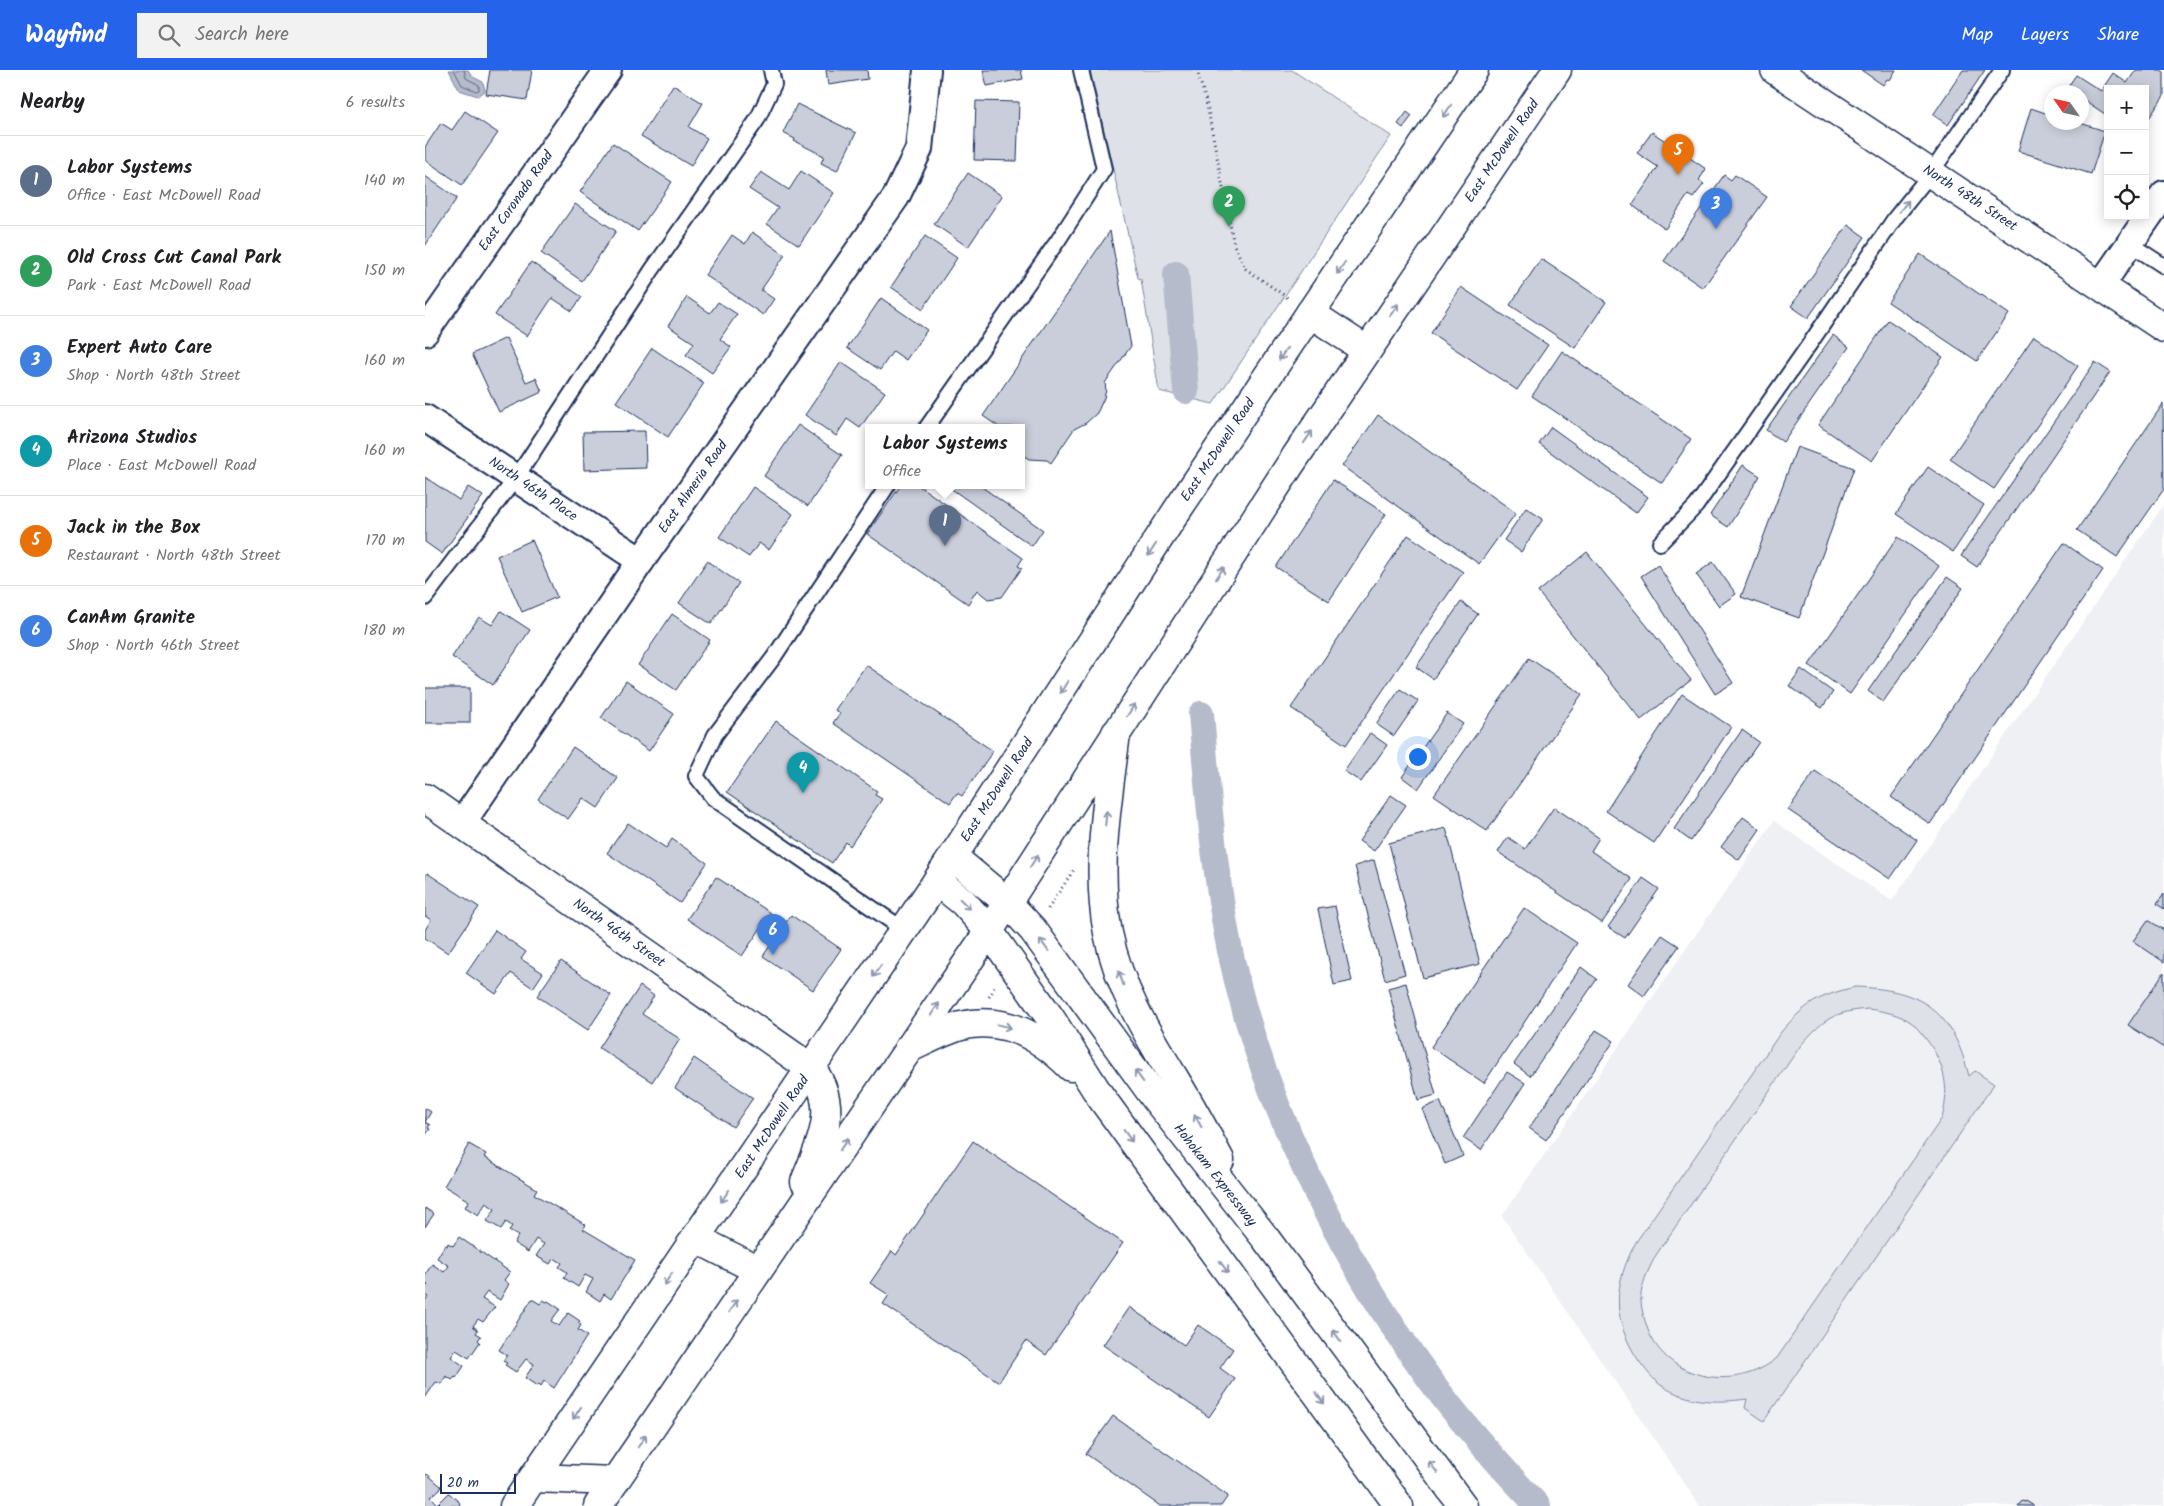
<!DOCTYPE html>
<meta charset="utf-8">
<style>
:root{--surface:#fff;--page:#f2f2f2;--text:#202124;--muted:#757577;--line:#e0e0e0;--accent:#2563eb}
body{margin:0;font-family:Kalam,sans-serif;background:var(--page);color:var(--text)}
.controls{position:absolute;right:15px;top:15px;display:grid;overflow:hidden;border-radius:0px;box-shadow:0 2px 12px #0003}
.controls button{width:45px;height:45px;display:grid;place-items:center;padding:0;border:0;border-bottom:1px solid var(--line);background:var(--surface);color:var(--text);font:25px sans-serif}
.compass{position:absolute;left:1619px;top:15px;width:45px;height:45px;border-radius:50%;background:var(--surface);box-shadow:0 2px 12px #0003;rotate:304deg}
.scale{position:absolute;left:15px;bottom:12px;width:76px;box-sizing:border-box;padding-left:5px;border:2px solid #1b2f5e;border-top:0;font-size:14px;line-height:18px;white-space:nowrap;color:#1b2f5e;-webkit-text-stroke:4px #fff;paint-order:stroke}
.you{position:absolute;left:992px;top:686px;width:18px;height:18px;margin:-12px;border:4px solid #fff;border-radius:50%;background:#1a73e8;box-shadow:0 0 0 8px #1a73e833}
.badge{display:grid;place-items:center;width:32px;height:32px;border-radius:50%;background:var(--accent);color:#fff;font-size:16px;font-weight:700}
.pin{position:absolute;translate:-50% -41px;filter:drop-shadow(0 1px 2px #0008)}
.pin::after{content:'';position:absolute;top:26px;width:18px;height:15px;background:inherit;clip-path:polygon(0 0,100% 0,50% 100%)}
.popup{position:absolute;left:440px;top:354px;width:160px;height:65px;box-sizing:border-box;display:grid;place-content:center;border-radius:0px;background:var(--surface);filter:drop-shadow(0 1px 4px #0005);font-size:16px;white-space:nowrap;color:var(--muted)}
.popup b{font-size:19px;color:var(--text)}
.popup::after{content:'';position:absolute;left:50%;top:100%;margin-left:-10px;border:10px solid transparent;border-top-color:var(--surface)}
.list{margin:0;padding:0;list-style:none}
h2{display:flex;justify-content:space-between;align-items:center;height:65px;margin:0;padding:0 20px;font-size:21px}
h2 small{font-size:16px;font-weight:400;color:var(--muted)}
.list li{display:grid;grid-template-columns:32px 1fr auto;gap:15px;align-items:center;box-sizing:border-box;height:90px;padding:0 20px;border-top:1px solid var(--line)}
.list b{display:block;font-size:19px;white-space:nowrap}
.list p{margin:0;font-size:16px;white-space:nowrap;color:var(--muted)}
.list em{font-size:16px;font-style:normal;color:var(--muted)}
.icon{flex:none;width:28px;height:28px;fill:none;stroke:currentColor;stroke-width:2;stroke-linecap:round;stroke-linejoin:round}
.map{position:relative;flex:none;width:1739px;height:1436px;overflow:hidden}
header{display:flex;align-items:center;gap:30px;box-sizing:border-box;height:70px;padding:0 25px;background:var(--accent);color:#fff}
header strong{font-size:24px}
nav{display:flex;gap:28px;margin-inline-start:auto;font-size:18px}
.search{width:350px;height:45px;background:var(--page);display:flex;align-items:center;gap:12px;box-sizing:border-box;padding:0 18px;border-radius:0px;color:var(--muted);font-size:19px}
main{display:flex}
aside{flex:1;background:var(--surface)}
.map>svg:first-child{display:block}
</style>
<header>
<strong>Wayfind</strong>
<div class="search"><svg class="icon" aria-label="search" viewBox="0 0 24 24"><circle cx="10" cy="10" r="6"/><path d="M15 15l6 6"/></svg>Search here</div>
<nav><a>Map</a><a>Layers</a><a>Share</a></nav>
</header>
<main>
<aside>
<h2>Nearby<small>6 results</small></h2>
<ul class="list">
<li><span class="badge" style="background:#5c6f8a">1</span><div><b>Labor Systems</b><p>Office · East McDowell Road</p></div><em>140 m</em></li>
<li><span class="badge" style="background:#2e9e5b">2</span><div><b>Old Cross Cut Canal Park</b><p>Park · East McDowell Road</p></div><em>150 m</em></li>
<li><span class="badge" style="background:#3f7fe0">3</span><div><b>Expert Auto Care</b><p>Shop · North 48th Street</p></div><em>160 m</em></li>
<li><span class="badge" style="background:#0f9aa8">4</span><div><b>Arizona Studios</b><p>Place · East McDowell Road</p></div><em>160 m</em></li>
<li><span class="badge" style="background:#e8710a">5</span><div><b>Jack in the Box</b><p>Restaurant · North 48th Street</p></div><em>170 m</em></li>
<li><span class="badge" style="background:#3f7fe0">6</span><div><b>CanAm Granite</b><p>Shop · North 46th Street</p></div><em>180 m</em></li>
</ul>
</aside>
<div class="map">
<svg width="1739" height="1436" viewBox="0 0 1739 1436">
<rect width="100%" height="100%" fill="#fff"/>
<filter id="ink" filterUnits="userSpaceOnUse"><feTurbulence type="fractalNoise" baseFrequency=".02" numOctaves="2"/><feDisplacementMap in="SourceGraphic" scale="10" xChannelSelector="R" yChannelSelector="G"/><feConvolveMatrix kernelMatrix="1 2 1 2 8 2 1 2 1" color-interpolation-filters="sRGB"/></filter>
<g filter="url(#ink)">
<polygon fill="#eff0f4" points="1739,434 1739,1436 1275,1436 1077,1146 1349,751 1467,831"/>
<g fill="#dee1e7" stroke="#7c88a2" fill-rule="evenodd">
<polygon points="665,0 867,0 966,66 788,334 734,321 716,209 713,208"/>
<path d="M 1430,917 C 1497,919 1527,940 1544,1006 L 1550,1001 L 1569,1014 L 1339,1351 L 1320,1338 L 1322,1329 C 1292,1333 1264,1333 1237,1316 C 1228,1310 1220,1299 1214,1291 C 1186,1249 1188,1215 1211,1172 L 1356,962 C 1381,933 1393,926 1430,917 ZM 1443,939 C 1458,941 1475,944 1487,953 C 1491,956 1494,961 1498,965 C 1518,990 1526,1016 1517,1048 L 1352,1288 C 1309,1324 1237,1309 1221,1254 C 1218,1245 1215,1233 1216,1224 C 1218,1210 1225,1197 1231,1185 L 1376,975 C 1399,949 1408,942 1443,939 Z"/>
</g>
<polygon fill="#b5bbca" stroke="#77839f" points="24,0 43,0 48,7 58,12 60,21 53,26 34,20"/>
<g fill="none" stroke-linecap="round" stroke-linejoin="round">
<polyline stroke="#596789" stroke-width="1" points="29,0 37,15 51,21 54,20 54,15 41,8 39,0"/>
<g stroke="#b5bbca" stroke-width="26">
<polyline points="751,204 761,321"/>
<path d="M 776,644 C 783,723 789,803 805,881 C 837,1033 915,1187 1006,1311 C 1038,1355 1076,1397 1113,1436"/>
</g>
</g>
<g fill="#caceda" stroke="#1b2f5e">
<polygon points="65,0 107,0 102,30 61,24"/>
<polygon points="401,0 442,0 443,9 403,15"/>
<polygon points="558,0 596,0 598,9 562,16"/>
<polygon points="1436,0 1471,0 1465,10 1462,9 1458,15"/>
<polygon points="1538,0 1560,0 1523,55 1508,45"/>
<polygon points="1711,0 1736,0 1739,2 1739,26 1720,54 1720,19 1683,19 1683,46 1656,28 1656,22 1648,22 1642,18 1651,5 1676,21 1688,3 1702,13"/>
<polygon points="248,15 278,33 264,57 282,68 266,96 216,66"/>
<polygon points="551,31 594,32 592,91 549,90"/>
<polygon points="372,34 431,63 412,101 396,93 399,86 369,71 370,69 358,63"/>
<polygon points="1606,38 1626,45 1626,52 1652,52 1680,61 1666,104 1593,81"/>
<polygon points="40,41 73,63 37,115 0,90 0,77 16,53 27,60"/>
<polygon points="982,42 987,46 978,58 973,54"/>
<polygon points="1227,62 1281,99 1274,110 1279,114 1268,128 1263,125 1240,159 1207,135 1233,97 1212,83"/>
<polygon points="188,73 247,112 213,161 155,122"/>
<polygon points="376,101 409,123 374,175 342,154 353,138 324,119 336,102 364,120"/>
<polygon points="543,103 577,126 543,177 509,154"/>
<polygon points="1299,105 1306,110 1310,105 1342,127 1278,218 1239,191"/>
<polygon points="0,106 32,128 0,176"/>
<polygon points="150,134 191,161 157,211 116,183"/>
<polygon points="1423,155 1440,167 1383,248 1366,236"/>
<polygon points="685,161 706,276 680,313 681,320 679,328 672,343 661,353 649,359 626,393 622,390 604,389 596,384 596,357 574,357 558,346"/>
<polygon points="327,162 360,185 336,220 349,229 338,245 280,205 307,165 320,174"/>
<polygon points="500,166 532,188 498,239 466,217"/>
<polygon points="1495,184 1584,244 1552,291 1463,232"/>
<polygon points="1116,189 1181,232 1150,278 1085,235"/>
<polygon points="106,192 157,227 147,241 127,228 102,266 70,245"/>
<polygon points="1036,217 1123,275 1092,320 1006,263"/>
<polygon points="262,227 285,243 293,232 312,244 295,269 306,277 287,303 261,285 269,273 243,256"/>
<polygon points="456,228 502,260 481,290 468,281 455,300 422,278"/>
<polygon points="1463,250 1518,287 1447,391 1393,355"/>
<polygon points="1408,265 1424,277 1358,372 1341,360"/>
<polygon points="1609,266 1653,296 1569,419 1525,389"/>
<polygon points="81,268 101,312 111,308 117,322 74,342 47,284"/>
<polygon points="227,278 279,313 243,367 191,332"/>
<polygon points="1137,281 1266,369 1237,413 1107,326"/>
<polygon points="416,292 460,322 435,358 422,349 411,366 380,345"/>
<polygon points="1670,292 1685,302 1552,497 1536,486"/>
<polygon points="1738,334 1739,419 1692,487 1652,460"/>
<polygon points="953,345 1091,443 1054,494 917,396"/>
<polygon points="373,355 417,385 383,436 339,406"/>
<polygon points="1126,357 1223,427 1211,443 1114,374"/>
<polygon points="220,361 221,398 159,400 158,362"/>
<polygon points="1372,377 1429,398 1374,548 1316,527"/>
<polygon points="1318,395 1335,406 1303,457 1285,445"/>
<polygon points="1503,397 1559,435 1528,482 1471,444"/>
<polygon points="0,407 34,430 43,417 58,426 17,484 0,472"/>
<polygon points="908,410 961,444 904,531 851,497"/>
<polygon points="476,415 493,415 598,488 593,496 597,498 577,527 563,529 552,520 543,534 442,464"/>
<polygon points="521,415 554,415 618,460 607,476"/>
<polygon points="328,417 368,444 344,480 334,473 324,487 294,467"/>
<polygon points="1101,438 1118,449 1096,482 1079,470"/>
<polygon points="983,465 1038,502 921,675 866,638"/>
<polygon points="1473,467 1514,496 1425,624 1384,595"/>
<polygon points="107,470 132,527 97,542 72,486"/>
<polygon points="1639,473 1678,500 1505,754 1466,727"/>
<polygon points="1162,482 1266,610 1216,650 1113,522"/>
<polygon points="282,491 314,513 286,554 254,533"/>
<polygon points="1288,492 1311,524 1294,536 1271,504"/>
<polygon points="1233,495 1308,613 1290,624 1216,506"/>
<polygon points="1522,507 1538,518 1458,632 1443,621"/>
<polygon points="1036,532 1053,544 1008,609 991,597"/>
<polygon points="76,541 105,560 68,615 27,587 54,547 67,555"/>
<polygon points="247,544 285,570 251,620 213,595"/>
<polygon points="1104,588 1157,624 1062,761 1009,725"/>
<polygon points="441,595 568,681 537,726 532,723 525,733 408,653 415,643 410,640"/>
<polygon points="1376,599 1408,622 1397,638 1364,616"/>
<polygon points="201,611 249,644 224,681 176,648"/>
<rect x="0" y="618" width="45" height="35"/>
<polygon points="975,619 993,631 969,666 951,654"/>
<polygon points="1257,624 1306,657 1229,773 1181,741"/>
<polygon points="1022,643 1038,654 993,719 977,707"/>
<polygon points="351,651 452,721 450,725 457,729 425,776 421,772 407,793 302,722"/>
<polygon points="1317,660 1334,672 1266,771 1249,759"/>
<polygon points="945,663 962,675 936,712 919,701"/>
<polygon points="148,677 193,708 173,738 158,728 143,749 113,729"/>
<polygon points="1390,701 1492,770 1465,809 1363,740"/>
<polygon points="966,725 981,735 949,781 934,771"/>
<polygon points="1129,737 1174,768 1166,781 1207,809 1177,853 1073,782 1083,767 1100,779"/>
<polygon points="1318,747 1335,759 1314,790 1296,777"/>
<polygon points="203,753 241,778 247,769 282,793 255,833 182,783"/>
<polygon points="1021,758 1055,894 998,908 964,773"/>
<polygon points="949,790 980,904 960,910 930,796"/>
<polygon points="2,803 54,837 23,883 0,868 0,860 6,850 0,846 0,806"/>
<polygon points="291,807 346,843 317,886 262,849"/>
<polygon points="1218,808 1234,819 1200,868 1183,857"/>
<polygon points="1739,824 1739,839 1732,834"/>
<polygon points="910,836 927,911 909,915 893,839"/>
<polygon points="1099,838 1152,873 1059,1013 1006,977"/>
<polygon points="366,845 416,879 388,920 338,886"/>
<polygon points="1723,850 1739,860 1739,892 1708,871"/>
<polygon points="70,860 101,882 96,889 118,903 108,918 86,903 71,924 41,903"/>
<polygon points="1237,865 1254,876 1219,926 1203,914"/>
<polygon points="136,891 186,925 163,960 112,926"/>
<polygon points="1156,897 1172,909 1105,1006 1089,994"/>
<polygon points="1739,902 1739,978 1703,955"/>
<polygon points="981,913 1011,1025 993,1030 963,918"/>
<polygon points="215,916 229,926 217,944 255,969 227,1012 174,978"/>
<polygon points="1171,960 1189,971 1121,1070 1104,1058"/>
<polygon points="269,988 328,1028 308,1057 250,1018"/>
<polygon points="1082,1002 1100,1013 1056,1080 1038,1068"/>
<polygon points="1015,1031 1038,1086 1020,1094 997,1039"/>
<polygon points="0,1038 6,1042 0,1052 5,1055 3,1058 5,1059 0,1066"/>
<polygon points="548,1071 698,1173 621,1285 601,1271 574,1312 458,1234 464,1225 445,1213 467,1181 471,1185"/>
<polygon points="44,1074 61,1084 59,1087 112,1119 109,1124 161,1155 158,1159 210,1190 186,1229 179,1224 175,1231 161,1222 168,1209 160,1205 153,1217 139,1208 142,1202 134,1197 137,1193 129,1188 125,1194 111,1186 119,1174 111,1169 103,1182 89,1173 93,1166 84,1161 87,1156 81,1152 76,1159 62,1151 70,1139 61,1133 53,1145 40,1137 44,1131 19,1116"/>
<polygon points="0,1138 9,1144 0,1157"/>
<polygon points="34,1167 85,1202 79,1210 84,1214 75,1230 62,1222 57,1229 70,1237 58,1252 53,1249 48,1256 53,1260 51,1263 56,1266 53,1270 55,1272 44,1288 31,1280 26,1287 39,1296 31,1308 30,1307 27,1310 21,1306 16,1314 11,1312 0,1328 0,1231 3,1227 0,1225 0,1218 3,1215 0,1213 0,1205 7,1194 19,1202 24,1196 12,1188 20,1175 22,1176 23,1173 28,1176"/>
<polygon points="107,1229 115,1234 118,1230 122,1232 123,1231 135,1239 126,1251 134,1256 143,1243 155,1251 153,1253 156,1255 153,1260 162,1266 129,1318 119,1311 116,1316 114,1314 112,1316 100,1308 109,1294 101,1289 91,1302 80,1295 82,1293 78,1291 82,1285 74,1280"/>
<polygon points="704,1237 759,1275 773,1255 808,1279 795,1298 810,1309 784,1347 678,1275"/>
<polygon points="688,1346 803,1426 796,1436 735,1436 661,1384"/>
<polygon points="2,1404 17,1417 6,1427 13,1434 24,1423 35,1433 34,1436 0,1436 0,1406"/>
<polygon points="1597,1431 1600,1432 1601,1431 1609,1436 1593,1436"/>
</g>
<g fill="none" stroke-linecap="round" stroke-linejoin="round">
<defs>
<g id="lane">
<polyline points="1705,174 1739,196"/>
<polyline points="502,357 634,169 679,99 656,0"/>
<polyline points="463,415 349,587 290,665 271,706 288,728 479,860"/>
<polyline points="1235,473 1271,436 1386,272 1470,148 1506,103 1577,0"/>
<polyline points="0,528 91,408 227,200 332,50 349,14 346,0"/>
</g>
<g id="street">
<polyline points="1676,215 1739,124"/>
<polyline points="0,262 183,0"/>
<polyline points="0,348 216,491"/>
<polyline points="37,753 216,491 471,127 494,79 502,0"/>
</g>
<g id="secondary">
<polyline points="1350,0 1739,258"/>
<polyline points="0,728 387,999"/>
</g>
<g id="primary">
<polyline points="885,243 941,280"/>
<polyline points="528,787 582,832"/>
<polyline points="512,811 538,832 564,861"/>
<path d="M 380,1112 C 396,1071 415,1039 387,999"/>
<polyline points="270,1168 333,1200"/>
<polyline points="108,1408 190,1411"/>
<polyline points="89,1436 512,811 753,439 1049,0"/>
<polyline points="173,1436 564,861 865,395 1132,0"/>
</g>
<g id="highway">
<path d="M 691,663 C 683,729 670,797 683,863 C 694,918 722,964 751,1011 C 766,1036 781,1063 795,1090"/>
<polyline points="582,832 608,860 730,1028 841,1169 1038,1436"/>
<polyline points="564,861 626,949 675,1026 974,1436"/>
<path d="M 483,979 C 500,971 518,961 536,956 C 579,945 616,967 646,997"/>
</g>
</defs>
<use href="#lane" stroke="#1b2f5e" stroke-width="18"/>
<use href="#street" stroke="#1b2f5e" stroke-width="30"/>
<use href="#secondary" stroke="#1b2f5e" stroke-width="31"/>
<use href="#primary" stroke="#1b2f5e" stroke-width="31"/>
<use href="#highway" stroke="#1b2f5e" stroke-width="31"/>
<g stroke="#1b2f5e" stroke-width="3" stroke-dasharray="1 4" stroke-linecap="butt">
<polyline points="772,0 782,35 809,175 821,199 863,228"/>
<polyline points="623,839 650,798"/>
<polyline points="564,927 571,916"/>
</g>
<use href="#lane" stroke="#fff" stroke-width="14"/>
<use href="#street" stroke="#fff" stroke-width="26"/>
<use href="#secondary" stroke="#fff" stroke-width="28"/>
<use href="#primary" stroke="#fff" stroke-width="28"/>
<use href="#highway" stroke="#fff" stroke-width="28"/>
</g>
<defs><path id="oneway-shaft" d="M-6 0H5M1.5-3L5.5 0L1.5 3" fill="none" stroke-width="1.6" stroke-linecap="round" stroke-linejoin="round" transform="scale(1.25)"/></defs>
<g stroke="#8d97ae">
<use href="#oneway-shaft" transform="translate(1022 41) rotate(124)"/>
<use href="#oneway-shaft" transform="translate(1479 136) rotate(-51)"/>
<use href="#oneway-shaft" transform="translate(916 198) rotate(124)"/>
<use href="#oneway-shaft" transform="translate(969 240) rotate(-56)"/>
<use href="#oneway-shaft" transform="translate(858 284) rotate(124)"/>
<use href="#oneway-shaft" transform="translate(883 367) rotate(-56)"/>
<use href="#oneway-shaft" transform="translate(727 480) rotate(123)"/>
<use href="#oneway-shaft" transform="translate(795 503) rotate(-57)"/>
<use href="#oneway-shaft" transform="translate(639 617) rotate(122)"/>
<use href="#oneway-shaft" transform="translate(706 640) rotate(-57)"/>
<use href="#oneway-shaft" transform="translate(681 748) rotate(-84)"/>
<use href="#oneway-shaft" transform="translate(609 791) rotate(-57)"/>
<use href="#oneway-shaft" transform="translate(540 834) rotate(44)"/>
<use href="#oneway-shaft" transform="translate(619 875) rotate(-126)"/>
<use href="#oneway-shaft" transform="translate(452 901) rotate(124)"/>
<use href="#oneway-shaft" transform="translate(696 908) rotate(-109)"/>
<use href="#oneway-shaft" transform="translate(510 939) rotate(-56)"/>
<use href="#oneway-shaft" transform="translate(579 956) rotate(13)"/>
<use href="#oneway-shaft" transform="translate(714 1006) rotate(-126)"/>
<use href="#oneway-shaft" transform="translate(773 1051) rotate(-119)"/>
<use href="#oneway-shaft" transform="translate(703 1066) rotate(54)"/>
<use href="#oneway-shaft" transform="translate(419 1074) rotate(-56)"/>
<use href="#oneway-shaft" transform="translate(300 1126) rotate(124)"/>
<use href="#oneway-shaft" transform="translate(799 1197) rotate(54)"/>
<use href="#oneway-shaft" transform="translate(243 1209) rotate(124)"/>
<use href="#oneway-shaft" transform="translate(308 1236) rotate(-56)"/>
<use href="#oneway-shaft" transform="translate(912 1266) rotate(-126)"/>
<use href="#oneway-shaft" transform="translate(895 1328) rotate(54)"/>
<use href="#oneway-shaft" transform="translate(152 1343) rotate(124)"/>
<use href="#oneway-shaft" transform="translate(217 1371) rotate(-56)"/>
<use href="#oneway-shaft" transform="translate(1008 1397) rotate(-127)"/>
</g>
</g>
<g text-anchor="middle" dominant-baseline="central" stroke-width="4.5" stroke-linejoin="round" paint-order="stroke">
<g font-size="14" fill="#1b2f5e" stroke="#fff">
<text transform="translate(1077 81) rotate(-56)">East McDowell Road</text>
<text transform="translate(1545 128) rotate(33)">North 48th Street</text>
<text transform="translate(91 131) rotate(-55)">East Coronado Road</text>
<text transform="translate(793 380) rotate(-56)">East McDowell Road</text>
<text transform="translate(268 417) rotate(-55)">East Almeria Road</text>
<text transform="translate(108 419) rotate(34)">North 46th Place</text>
<text transform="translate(572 720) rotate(-57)">East McDowell Road</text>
<text transform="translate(194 863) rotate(35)">North 46th Street</text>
<text transform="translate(347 1057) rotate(-56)">East McDowell Road</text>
<text transform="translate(790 1105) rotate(52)">Hohokam Expressway</text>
</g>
</g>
</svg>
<div class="controls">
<button>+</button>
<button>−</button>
<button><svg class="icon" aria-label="locate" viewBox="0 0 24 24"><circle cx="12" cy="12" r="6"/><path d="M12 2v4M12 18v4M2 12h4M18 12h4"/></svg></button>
</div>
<svg class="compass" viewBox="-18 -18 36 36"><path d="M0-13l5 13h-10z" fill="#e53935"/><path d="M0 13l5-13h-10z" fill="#757577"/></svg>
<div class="scale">20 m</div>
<div class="you"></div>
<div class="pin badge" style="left:520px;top:476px;background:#5c6f8a">1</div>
<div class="popup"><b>Labor Systems</b>Office</div>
<div class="pin badge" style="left:804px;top:157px;background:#2e9e5b">2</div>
<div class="pin badge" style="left:1291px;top:159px;background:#3f7fe0">3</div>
<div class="pin badge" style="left:378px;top:723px;background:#0f9aa8">4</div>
<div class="pin badge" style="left:1253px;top:105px;background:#e8710a">5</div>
<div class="pin badge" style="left:348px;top:885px;background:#3f7fe0">6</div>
</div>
</main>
